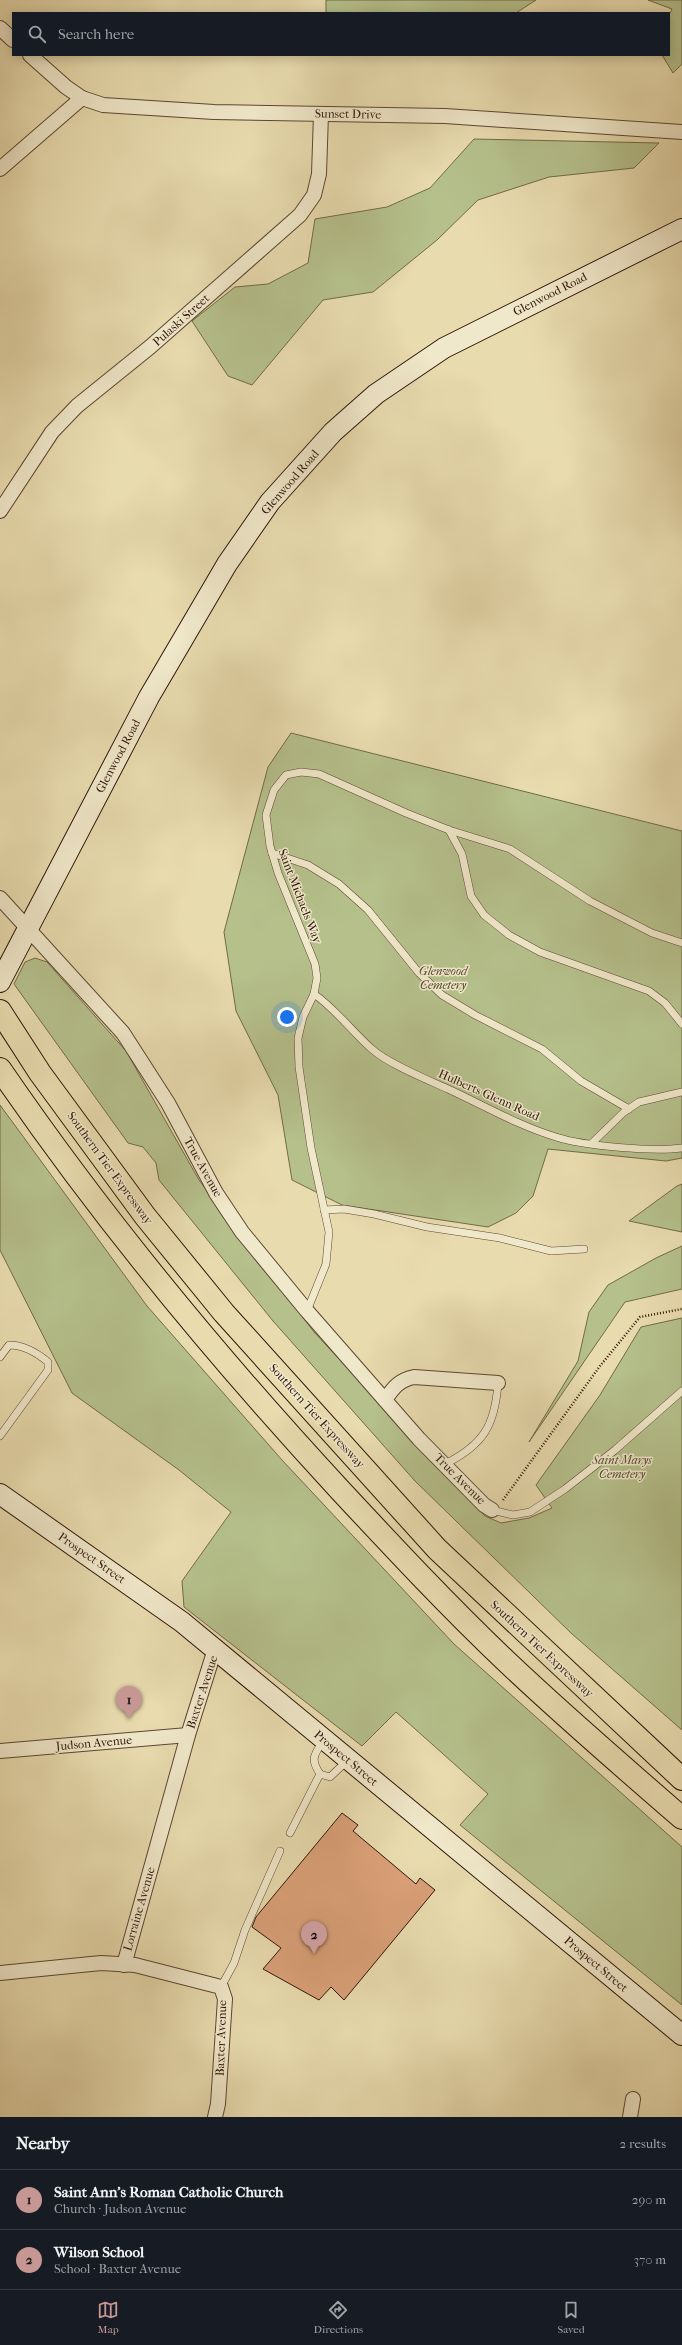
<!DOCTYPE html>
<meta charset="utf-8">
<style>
:root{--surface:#171b24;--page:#20242c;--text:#f1f3f6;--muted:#9ea1a6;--line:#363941;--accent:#c59692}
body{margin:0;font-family:"IM FELL French Canon",serif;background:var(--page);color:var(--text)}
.you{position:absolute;left:287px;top:1017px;width:14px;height:14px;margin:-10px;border:3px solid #fff;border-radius:50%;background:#1a73e8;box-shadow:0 0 0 6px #1a73e833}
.badge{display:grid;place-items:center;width:26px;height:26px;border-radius:50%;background:var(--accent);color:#111;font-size:13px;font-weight:700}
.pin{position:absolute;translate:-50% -33px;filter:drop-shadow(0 1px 2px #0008)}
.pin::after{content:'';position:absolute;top:21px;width:14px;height:12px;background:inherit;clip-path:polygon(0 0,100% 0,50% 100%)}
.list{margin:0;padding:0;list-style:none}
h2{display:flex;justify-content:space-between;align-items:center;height:52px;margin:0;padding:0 16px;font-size:17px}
h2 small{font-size:13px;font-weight:400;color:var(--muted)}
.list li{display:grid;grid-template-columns:26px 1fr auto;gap:12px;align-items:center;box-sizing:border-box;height:60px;padding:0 16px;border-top:1px solid var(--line)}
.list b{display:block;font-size:15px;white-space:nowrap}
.list p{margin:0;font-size:13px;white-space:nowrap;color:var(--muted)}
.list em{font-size:13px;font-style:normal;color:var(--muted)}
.icon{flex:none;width:22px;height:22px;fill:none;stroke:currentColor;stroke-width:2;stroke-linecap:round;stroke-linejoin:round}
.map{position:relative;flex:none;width:682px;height:2117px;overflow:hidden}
.search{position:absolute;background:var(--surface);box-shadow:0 2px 10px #0003;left:12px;right:12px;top:12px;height:44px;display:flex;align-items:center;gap:10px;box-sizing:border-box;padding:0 14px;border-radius:0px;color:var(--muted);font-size:15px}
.sheet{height:172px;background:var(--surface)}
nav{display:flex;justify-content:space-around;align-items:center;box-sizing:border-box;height:56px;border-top:1px solid var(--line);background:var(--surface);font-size:11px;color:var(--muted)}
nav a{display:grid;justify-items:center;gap:2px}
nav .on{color:var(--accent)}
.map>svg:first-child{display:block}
</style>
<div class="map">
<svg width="682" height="2117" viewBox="0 0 682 2117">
<rect width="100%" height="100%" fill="#e8dbae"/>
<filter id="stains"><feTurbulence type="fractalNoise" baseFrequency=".005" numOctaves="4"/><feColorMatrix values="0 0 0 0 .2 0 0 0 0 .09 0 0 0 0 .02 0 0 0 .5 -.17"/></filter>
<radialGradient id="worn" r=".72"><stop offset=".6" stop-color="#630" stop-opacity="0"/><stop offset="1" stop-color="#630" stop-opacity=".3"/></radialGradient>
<g fill="#b5c08b" stroke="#726a4a">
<polygon points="326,0 536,0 516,13 326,13"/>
<polygon points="648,0 682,0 682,64 673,73 662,55 669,55 669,15 672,9"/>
<polygon points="474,139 659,143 634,168 549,177 478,200 437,240 373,292 323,300 252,385 228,376 192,321 235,287 268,284 308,263 315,219 387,207 430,188"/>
<polygon points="291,733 682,831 682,1158 666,1161 548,1149 533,1196 516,1213 488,1227 342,1205 292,1180 278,1095 236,1011 224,932 268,767"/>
<polygon points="35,958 47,962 126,1051 199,1180 314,1332 485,1516 501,1523 529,1518 552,1508 536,1485 600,1395 641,1327 682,1318 682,1730 571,1633 415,1481 273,1321 159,1180 156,1163 143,1147 128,1143 14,984 25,962"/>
<polygon points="0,1105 147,1306 282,1460 454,1644 682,1847 682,2005 460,1825 488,1794 396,1712 362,1746 184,1607 182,1581 231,1512 179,1470 72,1393 0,1250"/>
<polygon points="682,1184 682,1232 629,1221 677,1186"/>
<polygon points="682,1246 682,1289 625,1302 529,1442 578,1361 589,1312 608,1285 656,1258"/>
</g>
<polygon fill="#daa078" stroke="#2e150a" points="342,1813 358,1825 353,1831 416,1884 420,1878 435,1890 344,2000 331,1987 319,2000 263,1969 281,1948 252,1927 256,1917"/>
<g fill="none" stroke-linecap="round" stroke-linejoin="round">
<defs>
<g id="lane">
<polyline points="449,830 462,854 471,896 484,915 509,935 540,952 649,991 665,1003 682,1024"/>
<polyline points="272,853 308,865 339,884 368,910 419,973 442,995 475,1015 542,1049 581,1081 629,1109"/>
<path d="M 314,994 C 337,1010 352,1032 373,1050 C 389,1064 428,1080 448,1089 C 483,1105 519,1126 556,1137 C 584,1146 653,1152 682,1148"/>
<polyline points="592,1143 624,1112 639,1102 682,1092"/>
<polyline points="324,1210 344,1209 374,1214 427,1227 500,1238 551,1251 584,1249"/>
<polyline points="307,1311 326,1264 329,1232 311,1148 299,1067 298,1038 303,1017 314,994 317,978 315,964 278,873 270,846 266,815 274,790 286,775 301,772 319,774 406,813 449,830 510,849 590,901 652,933 682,943"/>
<path d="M 0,1357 L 9,1345 C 24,1345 36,1352 48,1362 L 48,1370 L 0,1436"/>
<path d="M 445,1464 C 483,1445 495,1426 498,1383"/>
<polyline points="492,1510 513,1515 530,1512 565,1489 615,1450 682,1391"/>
<path d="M 320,1774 C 310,1759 314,1755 323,1741"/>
<polyline points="290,1833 320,1774 330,1777 347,1761"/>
<polyline points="221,1987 234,1963 245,1930 280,1851"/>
</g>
<g id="street">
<polyline points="0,28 13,40"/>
<polyline points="30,55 66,87 82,98 103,105 214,112 445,116 682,132"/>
<polyline points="0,169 82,98"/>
<polyline points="0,511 52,432 77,406 150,347 300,215 314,195 319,174 321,114"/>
<polyline points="0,898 123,1033 168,1103 216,1193 242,1232 307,1311 419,1439 484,1505 492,1510"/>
<path d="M 385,1400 C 393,1388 399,1380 414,1377 L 498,1383"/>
<polyline points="0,1751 188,1735"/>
<polyline points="124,1965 188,1735 215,1649"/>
<polyline points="0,1973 101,1963 135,1965 221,1987 225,1999 218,2104 215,2117"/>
<polyline points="630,2117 633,2099"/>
</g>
<g id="secondary">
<polyline points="0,982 149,697 227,564 270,502 333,432 376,394 444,348 682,229"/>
<polyline points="0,1494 182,1622 682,2035"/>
</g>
<g id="highway">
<polyline points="0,1011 40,1073 145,1216 224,1313 437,1549 682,1779"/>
<path d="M 0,1069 C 102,1218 217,1357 340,1490 C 394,1548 449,1607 507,1662 C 564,1716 623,1767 682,1818"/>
</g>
</defs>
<use href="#lane" stroke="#5c4633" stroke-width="8"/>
<use href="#street" stroke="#5c4633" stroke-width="16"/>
<use href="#secondary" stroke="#2e150a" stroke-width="22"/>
<use href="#highway" stroke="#2e150a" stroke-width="24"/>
<polyline stroke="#2e150a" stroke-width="2.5" stroke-dasharray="1 2" stroke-linecap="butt" points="503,1500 600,1366 640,1317 682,1309"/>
<use href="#lane" stroke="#f0e8ca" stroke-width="7"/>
<use href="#street" stroke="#f0e8ca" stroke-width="14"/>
<use href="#secondary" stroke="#f0e8ca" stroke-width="20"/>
<use href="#highway" stroke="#e8dbae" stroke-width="22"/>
</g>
<g text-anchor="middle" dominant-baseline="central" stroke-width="3" stroke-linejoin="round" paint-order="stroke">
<g font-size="12" fill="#2e150a" stroke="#f0e8ca">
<text transform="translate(348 114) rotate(1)">Sunset Drive</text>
<text transform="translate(550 294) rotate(-27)">Glenwood Road</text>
<text transform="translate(181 320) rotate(-42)">Pulaski Street</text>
<text transform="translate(290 482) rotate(-49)">Glenwood Road</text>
<text transform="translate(118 756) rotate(-62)">Glenwood Road</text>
<text transform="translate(300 896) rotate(69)">Saint Michaels Way</text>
<text transform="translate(489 1095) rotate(24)">Hulberts Glenn Road</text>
<text transform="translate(203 1167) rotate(61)">True Avenue</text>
<text transform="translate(110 1168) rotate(54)">Southern Tier Expressway</text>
<text transform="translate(317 1416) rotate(48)">Southern Tier Expressway</text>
<text transform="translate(460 1479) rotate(45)">True Avenue</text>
<text transform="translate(92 1558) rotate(35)">Prospect Street</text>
<text transform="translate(542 1649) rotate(43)">Southern Tier Expressway</text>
<text transform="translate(202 1692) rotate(-72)">Baxter Avenue</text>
<text transform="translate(94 1743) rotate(-5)">Judson Avenue</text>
<text transform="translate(346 1758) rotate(40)">Prospect Street</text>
<text transform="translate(139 1909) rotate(-74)">Lorraine Avenue</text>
<text transform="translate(596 1964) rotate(40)">Prospect Street</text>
<text transform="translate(221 2038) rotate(-88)">Baxter Avenue</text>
</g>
<g font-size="12" font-style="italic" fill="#564831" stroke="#f0e8ca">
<text x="443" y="971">Glenwood<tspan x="443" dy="14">Cemetery</tspan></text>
<text x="622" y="1460">Saint Marys<tspan x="622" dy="14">Cemetery</tspan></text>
</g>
</g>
<rect width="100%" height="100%" filter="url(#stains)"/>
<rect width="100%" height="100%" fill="url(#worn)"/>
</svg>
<div class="you"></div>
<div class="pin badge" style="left:129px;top:1719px">1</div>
<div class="pin badge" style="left:314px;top:1954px">2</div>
<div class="search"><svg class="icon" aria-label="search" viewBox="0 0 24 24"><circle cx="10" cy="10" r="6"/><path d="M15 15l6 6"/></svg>Search here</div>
</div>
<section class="sheet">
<h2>Nearby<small>2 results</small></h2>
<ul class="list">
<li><span class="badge">1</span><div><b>Saint Ann's Roman Catholic Church</b><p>Church · Judson Avenue</p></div><em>290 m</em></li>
<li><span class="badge">2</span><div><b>Wilson School</b><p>School · Baxter Avenue</p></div><em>370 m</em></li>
</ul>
</section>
<nav>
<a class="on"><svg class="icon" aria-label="map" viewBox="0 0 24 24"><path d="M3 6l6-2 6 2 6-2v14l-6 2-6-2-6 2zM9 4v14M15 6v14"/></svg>Map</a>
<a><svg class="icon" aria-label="directions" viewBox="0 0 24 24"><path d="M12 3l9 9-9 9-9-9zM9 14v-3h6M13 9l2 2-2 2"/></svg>Directions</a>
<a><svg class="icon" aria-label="saved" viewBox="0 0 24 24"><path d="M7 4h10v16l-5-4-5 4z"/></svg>Saved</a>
</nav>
